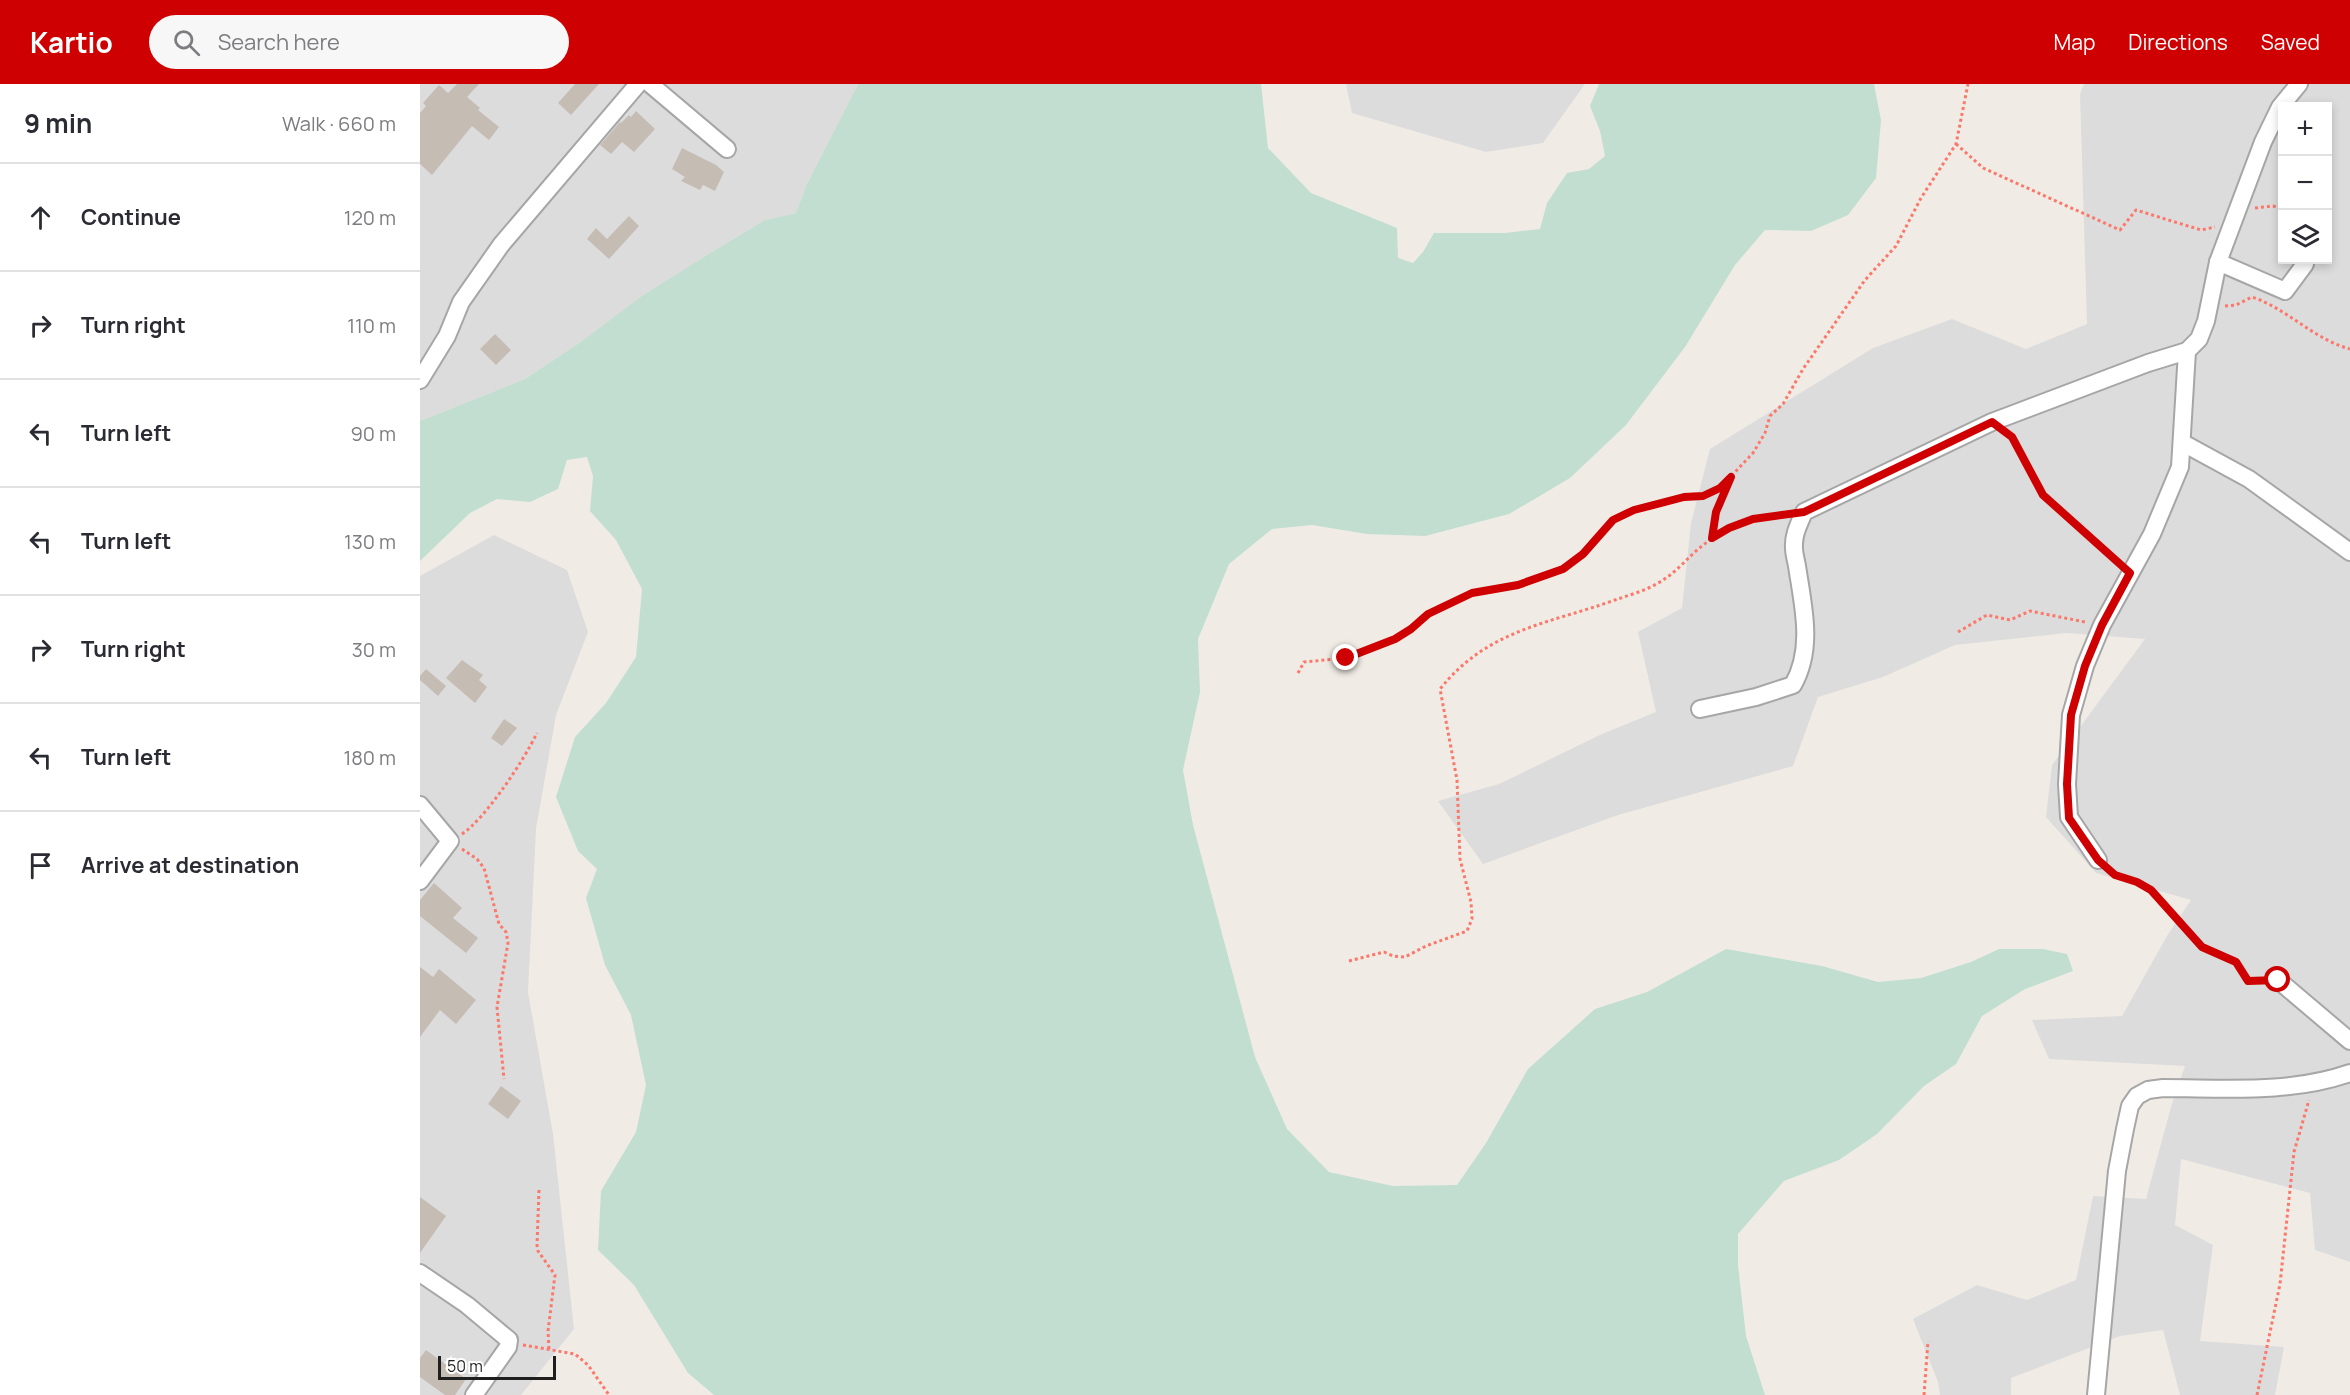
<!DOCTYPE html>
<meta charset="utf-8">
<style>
:root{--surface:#fff;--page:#f7f7f7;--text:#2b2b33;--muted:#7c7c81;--line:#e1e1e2;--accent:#ce0002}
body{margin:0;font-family:Manrope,sans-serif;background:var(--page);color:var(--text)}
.controls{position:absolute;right:18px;top:18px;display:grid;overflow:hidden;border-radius:0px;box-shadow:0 3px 9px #0003}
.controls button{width:54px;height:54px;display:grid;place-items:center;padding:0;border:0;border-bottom:2px solid var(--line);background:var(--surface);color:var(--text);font:30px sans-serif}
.scale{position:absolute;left:18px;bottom:15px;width:118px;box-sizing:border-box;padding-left:6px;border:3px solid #1f1f1f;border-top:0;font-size:16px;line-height:21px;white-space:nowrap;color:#1f1f1f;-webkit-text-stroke:4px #fff;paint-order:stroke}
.stop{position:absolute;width:18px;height:18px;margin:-14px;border:4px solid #ce0002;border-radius:50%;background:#fff}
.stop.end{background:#ce0002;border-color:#fff;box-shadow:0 2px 6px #0008}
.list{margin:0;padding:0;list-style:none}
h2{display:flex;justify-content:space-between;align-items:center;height:78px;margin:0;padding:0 24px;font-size:26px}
h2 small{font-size:20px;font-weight:400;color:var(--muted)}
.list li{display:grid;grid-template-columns:39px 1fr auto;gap:18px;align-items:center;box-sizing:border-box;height:108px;padding:0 24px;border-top:2px solid var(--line)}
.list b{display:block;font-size:22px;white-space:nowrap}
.list em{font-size:20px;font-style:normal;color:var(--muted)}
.icon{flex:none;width:33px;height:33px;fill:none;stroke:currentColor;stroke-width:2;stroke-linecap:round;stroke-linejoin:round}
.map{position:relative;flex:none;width:1930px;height:1311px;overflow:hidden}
header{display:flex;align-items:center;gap:36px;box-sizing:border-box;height:84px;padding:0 30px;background:var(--accent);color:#fff}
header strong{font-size:28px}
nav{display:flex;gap:33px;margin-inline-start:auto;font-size:21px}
.search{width:420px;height:54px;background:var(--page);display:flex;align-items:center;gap:15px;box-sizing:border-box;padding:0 21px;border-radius:33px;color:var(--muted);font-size:22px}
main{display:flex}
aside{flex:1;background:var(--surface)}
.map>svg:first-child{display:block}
</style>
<header>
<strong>Kartio</strong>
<div class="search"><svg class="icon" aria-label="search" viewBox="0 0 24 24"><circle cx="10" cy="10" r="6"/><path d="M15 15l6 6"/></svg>Search here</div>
<nav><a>Map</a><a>Directions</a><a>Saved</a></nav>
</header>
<main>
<aside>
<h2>9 min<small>Walk · 660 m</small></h2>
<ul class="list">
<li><svg class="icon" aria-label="ahead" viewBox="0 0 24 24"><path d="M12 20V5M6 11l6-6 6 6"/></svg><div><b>Continue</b></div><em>120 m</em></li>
<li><svg class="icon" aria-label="right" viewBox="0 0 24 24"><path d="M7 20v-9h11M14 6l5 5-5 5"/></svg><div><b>Turn right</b></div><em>110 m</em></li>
<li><svg class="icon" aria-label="left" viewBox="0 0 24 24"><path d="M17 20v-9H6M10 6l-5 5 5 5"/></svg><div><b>Turn left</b></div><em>90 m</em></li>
<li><svg class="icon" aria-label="left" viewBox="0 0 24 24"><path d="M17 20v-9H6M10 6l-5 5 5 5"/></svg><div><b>Turn left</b></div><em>130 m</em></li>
<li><svg class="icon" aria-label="right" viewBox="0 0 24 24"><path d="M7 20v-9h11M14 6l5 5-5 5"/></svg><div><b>Turn right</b></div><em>30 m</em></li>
<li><svg class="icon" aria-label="left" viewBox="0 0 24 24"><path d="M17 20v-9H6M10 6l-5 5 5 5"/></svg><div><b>Turn left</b></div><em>180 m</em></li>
<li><svg class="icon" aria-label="arrive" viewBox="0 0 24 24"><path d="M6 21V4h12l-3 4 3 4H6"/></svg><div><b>Arrive at destination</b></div></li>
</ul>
</aside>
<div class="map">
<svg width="1930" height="1311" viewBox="0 0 1930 1311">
<rect width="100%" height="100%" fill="#f0ece5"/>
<g fill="#dddcdc" fill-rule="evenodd">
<polygon points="0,0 438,0 386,102 376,129 345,136 287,171 223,212 162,257 105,295 0,337"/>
<polygon points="926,0 1165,0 1123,59 1066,68 932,29"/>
<path d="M 1664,0 L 1930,0 L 1930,1178 L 1895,1166 L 1890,1109 L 1761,1075 L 1755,1141 L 1793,1161 L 1780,1257 L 1864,1263 L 1855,1311 L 1760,1311 L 1743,1246 L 1700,1252 L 1591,1294 L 1591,1311 L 1520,1311 L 1518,1298 L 1493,1235 L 1557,1201 L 1607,1216 L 1656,1196 L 1673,1112 L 1726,1115 L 1751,1023 L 1765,982 L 1629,975 L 1612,936 L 1702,932 L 1747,852 L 1771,816 L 1676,789 L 1626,733 L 1632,681 L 1725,555 L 1646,549 L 1535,561 L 1463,593 L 1398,613 L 1373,682 L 1198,731 L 1063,780 L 1018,717 L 1079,700 L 1182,650 L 1236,628 L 1218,548 L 1262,524 L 1271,439 L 1290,365 L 1453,264 L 1532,235 L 1606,265 L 1667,240 L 1660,10 ZM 1862,22 L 1908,22 L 1908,176 L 1862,176 Z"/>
<polygon points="74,451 147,486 168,548 136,631 116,745 108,908 133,1050 154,1245 101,1311 0,1311 0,492"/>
</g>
<polygon fill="#c2ded1" points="438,0 841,0 848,64 891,109 977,144 978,174 993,179 1003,168 1014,149 1085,149 1120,145 1127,119 1147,89 1169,85 1185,72 1180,47 1170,22 1179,0 1454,0 1461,36 1456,94 1428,131 1391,147 1345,146 1315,181 1265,263 1206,341 1150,394 1089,430 1005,452 947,450 892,441 852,445 809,480 778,555 780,608 763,686 773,741 835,973 867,1045 909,1088 973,1102 1037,1101 1066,1059 1108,985 1175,925 1227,908 1306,865 1402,882 1458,898 1501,894 1551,878 1579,865 1623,865 1647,870 1653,887 1605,905 1562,932 1536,980 1504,1002 1457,1050 1419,1076 1364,1097 1318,1150 1318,1181 1326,1252 1345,1311 294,1311 268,1289 214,1201 178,1166 181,1107 216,1048 226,1001 211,931 185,881 166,814 177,785 158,767 136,713 155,653 186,619 216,573 222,505 196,456 170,427 173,392 167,373 147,376 138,405 110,418 77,415 50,429 0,477 0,337 105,295 162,257 222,212 287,171 345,136 376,129 386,102"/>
<g fill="#c5bcb4">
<polygon points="37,0 59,0 47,13 60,24 58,26 79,43 69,56 52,42 12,91 0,80 0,29 6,22 3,19 19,1 28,9"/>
<polygon points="155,0 179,0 151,31 138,19"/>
<polygon points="216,27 235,45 214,68 202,58 191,70 180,61 200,38 201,39 209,31 211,33"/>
<polygon points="262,64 296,81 304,88 295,107 283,101 280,106 261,97 265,93 252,85"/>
<polygon points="209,132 219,142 189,175 167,155 176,144 187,155"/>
<polygon points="75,250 91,266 76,281 60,265"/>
<polygon points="42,576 63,591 59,596 67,603 55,619 26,594"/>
<polygon points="6,585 26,602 18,612 0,596 0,592"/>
<polygon points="84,635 97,644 82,662 71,654"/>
<polygon points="14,799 42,824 33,834 58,854 46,869 0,832 0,816"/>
<polygon points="0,883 13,893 19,885 56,916 36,940 20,926 0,953"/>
<polygon points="81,1002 101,1017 88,1035 68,1020"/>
<polygon points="0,1113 26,1132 0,1169"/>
<polygon points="6,1266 46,1295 35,1311 25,1311 0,1293 0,1274"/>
</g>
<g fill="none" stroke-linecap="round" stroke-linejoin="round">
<defs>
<g id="minor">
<polyline points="230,0 307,65"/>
<polyline points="1798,178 1865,207 1885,180"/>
<polyline points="0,296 27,252 41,218 81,161 218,0"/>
<polyline points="1763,359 1829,395 1930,468"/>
<path d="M 1280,625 L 1336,613 L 1373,601 C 1394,564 1383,522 1377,482 C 1376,476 1374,470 1374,464 C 1373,451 1379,440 1384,428 L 1572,338 L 1728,279 L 1767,267 L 1779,255 L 1786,237 L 1798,178 L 1843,58 L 1860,23 L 1879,0"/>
<polyline points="0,721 30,757 0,797"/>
<polyline points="1678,776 1649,733 1647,700 1651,631 1665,582 1682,541 1732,450 1760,383 1767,267"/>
<polyline points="1858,896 1930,957"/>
<polyline points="0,1189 47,1221 89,1256 88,1263 54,1311"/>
<path d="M 1676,1311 L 1697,1087 L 1705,1045 L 1710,1022 L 1717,1012 L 1728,1006 L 1743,1004 C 1806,1004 1870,1010 1930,989"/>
</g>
</defs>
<use href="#minor" stroke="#a6a6a6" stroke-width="20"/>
<g stroke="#fb786a" stroke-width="3" stroke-dasharray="3 3" stroke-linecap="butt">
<polyline points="1536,60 1563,84 1700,146 1716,126 1781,146 1795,143"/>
<polyline points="1835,124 1853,122 1862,125"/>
<path d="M 1805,222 L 1816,221 L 1832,213 C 1868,225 1893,255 1930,265"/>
<polyline points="1586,348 1592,353 1623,411 1699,480"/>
<polyline points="1292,454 1297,428 1310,395"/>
<polyline points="1538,548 1567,531 1590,536 1610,527 1665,538"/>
<polyline points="878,589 884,578 926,574 950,566 991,545 1008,530 1052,509 1098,502 1143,485 1163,470 1193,436 1214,426 1264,413 1283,412 1300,404 1333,369 1345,349 1350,332 1363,320 1383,285 1445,196 1476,162 1501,114 1536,60 1548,0"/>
<path d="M 42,750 C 66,734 104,676 117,649"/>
<polyline points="42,765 57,775 64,784 79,840 86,848 88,859 77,923 84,995"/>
<polyline points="1690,787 1695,791 1717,798 1731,806 1782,863 1816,878 1828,897 1844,896"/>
<path d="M 929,877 L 964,868 L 973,872 L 985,873 L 1006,862 L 1047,847 L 1052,835 L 1051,818 L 1040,775 L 1037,696 L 1020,605 C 1068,545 1128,540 1195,516 C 1209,511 1225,507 1238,499 C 1253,491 1264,478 1276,467 C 1303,443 1332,435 1367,430"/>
<polyline points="119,1106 117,1161 118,1167 135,1191 128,1247 129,1265"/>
<polyline points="103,1261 155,1270 168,1281 189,1311"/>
<polyline points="1504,1311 1508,1257"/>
<polyline points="1837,1311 1860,1200 1874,1068 1889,1016"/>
</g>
<use href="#minor" stroke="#fff" stroke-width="16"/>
</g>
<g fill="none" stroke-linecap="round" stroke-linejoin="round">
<polyline stroke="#ce0002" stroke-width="8" points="926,574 975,555 991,545 1008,530 1052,509 1098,501 1143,485 1163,470 1193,436 1214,426 1264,413 1283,412 1300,404 1311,393 1296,428 1292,454 1309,444 1333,435 1384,428 1572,338 1592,353 1623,411 1710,489 1682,541 1665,582 1651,631 1647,700 1649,734 1678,776 1695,791 1717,798 1731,806 1782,863 1816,878 1828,897 1858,896"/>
</g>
</svg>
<div class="controls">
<button>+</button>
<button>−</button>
<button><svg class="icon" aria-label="layers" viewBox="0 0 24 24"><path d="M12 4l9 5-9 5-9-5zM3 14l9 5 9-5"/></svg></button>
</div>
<div class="scale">50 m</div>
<div class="stop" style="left:1858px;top:896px"></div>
<div class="stop end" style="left:926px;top:574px"></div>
</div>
</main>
